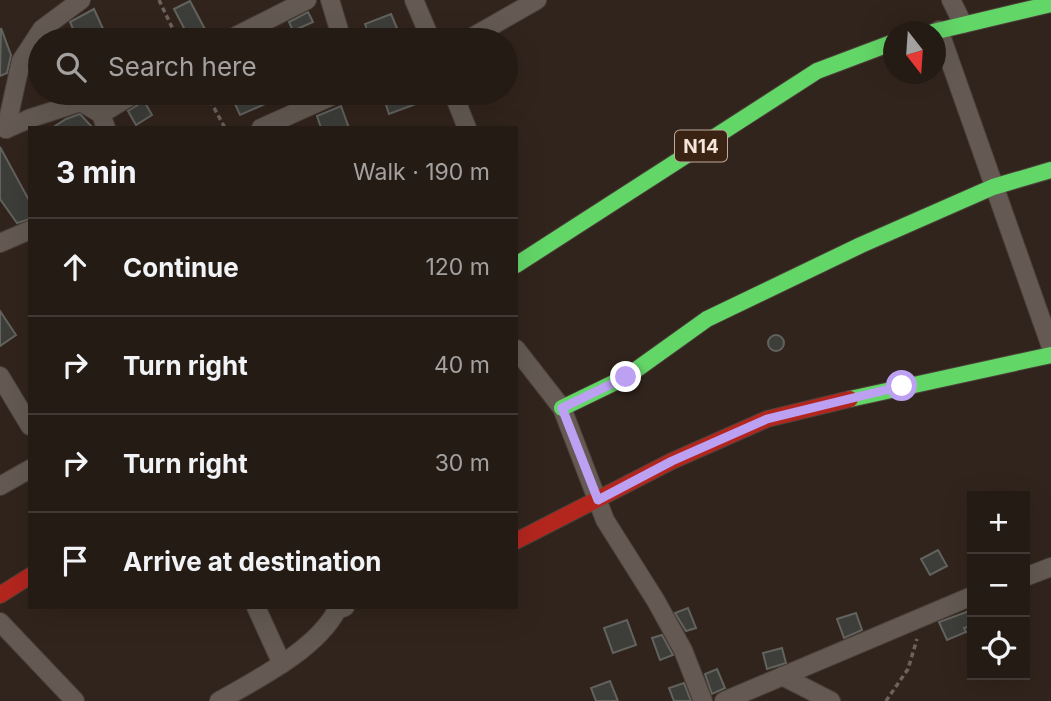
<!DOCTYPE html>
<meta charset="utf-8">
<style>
:root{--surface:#251b15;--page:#312822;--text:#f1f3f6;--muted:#a3a1a0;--line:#423934}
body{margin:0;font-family:Inter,sans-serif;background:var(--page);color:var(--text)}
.controls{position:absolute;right:21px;bottom:21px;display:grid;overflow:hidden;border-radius:0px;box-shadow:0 7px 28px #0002}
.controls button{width:63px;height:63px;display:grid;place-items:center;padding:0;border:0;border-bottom:2px solid var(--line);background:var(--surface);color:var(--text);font:35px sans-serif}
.compass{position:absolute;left:883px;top:21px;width:63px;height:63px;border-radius:50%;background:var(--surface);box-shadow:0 7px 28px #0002;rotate:163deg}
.stop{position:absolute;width:21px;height:21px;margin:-16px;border:5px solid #bca0f2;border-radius:50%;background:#fff}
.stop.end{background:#bca0f2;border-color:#fff;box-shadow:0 2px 7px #0008}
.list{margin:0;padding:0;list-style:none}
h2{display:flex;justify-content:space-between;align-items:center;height:91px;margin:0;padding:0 28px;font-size:30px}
h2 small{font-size:23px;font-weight:400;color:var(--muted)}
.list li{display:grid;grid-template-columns:46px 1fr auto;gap:21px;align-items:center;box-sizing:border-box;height:98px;padding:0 28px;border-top:2px solid var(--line)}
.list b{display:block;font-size:26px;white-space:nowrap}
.list em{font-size:23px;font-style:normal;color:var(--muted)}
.icon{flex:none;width:38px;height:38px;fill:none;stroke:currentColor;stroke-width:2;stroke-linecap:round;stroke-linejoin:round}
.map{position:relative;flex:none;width:1051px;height:701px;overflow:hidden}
.search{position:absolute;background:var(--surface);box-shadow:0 7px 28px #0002;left:28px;top:28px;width:490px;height:77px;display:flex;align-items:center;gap:18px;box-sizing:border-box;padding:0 24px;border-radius:38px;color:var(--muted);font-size:26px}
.panel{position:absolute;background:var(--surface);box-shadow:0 7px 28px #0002;left:28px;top:126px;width:490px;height:483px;border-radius:0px}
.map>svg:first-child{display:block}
</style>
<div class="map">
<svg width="1051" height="701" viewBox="0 0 1051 701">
<rect width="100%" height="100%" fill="#31241c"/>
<g fill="#3d3d39" stroke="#62635e" stroke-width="2">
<polygon points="190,1 206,31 189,40 163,40 184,28 174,9"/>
<polygon points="94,9 104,31 78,40 70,22"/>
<polygon points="308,12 313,22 293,31 289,22"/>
<polygon points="391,14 402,40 371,40 365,24"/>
<polygon points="1,28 11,55 7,73 0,76"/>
<polygon points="230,93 260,93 265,104 240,115"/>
<polygon points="382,93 412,93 416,104 389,114"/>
<polygon points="144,101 152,115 136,125 128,111"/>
<polygon points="341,106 349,128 321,128 317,116"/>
<polygon points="80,114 93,128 52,128 66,119"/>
<polygon points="0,147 30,202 30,219 17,223 0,199"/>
<polygon points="0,311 16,335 0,346"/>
<circle cx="776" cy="343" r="8"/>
<polygon points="938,550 947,566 930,575 921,559"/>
<polygon points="688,608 696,628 686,631 675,613"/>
<polygon points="972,610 972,626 964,628 966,632 947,640 939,622"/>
<polygon points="856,613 862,630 844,638 837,619"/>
<polygon points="627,620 636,645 613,653 604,628"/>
<polygon points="662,635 673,655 660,660 652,638"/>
<polygon points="782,648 786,663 767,669 763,653"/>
<polygon points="717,669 725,688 712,694 705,674"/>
<polygon points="610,681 618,701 596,701 591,688"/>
<polygon points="684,683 691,701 674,701 669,688"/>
</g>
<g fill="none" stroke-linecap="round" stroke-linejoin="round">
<defs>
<g id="street">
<polyline points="330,0 342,40"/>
<polyline points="414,0 431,40"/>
<polyline points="951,0 963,24"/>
<polyline points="939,30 1051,347"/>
<polyline points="228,40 307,0"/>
<polyline points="467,40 537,0"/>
<polyline points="453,93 467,128"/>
<polyline points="101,114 136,93"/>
<polyline points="261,128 339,93"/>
<polyline points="6,129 21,61 42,29 81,0"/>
<polyline points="6,129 31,118 81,102 101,114 106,128"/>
<polyline points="0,243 30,230"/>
<polyline points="516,349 562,408 605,520 656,601 683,650 703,701"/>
<polyline points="0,376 30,426"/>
<polyline points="0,486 30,469"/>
<polyline points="1025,577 1051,567"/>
<polyline points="256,607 282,664"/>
<polyline points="0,622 75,701"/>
<polyline points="782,676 831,701"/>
<path d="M 219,701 C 257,679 316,650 337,610 L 345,607"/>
<polyline points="724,701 972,596"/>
</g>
<g id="fast">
<polyline points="933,32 1051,4"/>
<polyline points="516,265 817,71 894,42"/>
<polyline points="850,399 1051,355"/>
<polyline points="562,408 626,377 707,319 861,245 993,187 1051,170"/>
</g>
<g id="jam">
<polyline points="516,541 672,461 767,419 850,399"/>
<polyline points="0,595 30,576"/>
</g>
</defs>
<use href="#street" stroke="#4c413a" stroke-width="20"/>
<use href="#fast" stroke="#4c413a" stroke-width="18"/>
<use href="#jam" stroke="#4c413a" stroke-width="18"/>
<g stroke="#6c635d" stroke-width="3.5" stroke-dasharray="5 3.5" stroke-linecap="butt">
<polyline points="159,0 178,40"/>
<polyline points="206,93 225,128"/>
<polyline points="886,701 908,669 917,639"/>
</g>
<use href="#street" stroke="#645a53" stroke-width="18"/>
<use href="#fast" stroke="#63d668" stroke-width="16"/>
<use href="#jam" stroke="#b3261e" stroke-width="16"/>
</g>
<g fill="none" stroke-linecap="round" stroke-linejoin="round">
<polyline stroke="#bca0f2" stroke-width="9" points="626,377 562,408 598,500 672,461 767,419 902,386"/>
</g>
<g text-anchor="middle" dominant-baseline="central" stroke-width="5" stroke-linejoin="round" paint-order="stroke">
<rect fill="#3a2313" stroke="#bcaa9e" stroke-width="2" x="675" y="130.5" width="52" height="31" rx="5"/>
<g font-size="19" font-weight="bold" fill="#f4e4da">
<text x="701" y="146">N14</text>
</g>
</g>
</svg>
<div class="controls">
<button>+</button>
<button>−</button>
<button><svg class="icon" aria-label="locate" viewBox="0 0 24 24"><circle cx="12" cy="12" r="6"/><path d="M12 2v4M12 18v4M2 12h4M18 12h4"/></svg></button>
</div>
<svg class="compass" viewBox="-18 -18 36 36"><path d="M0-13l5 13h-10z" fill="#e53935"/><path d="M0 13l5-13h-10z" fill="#a3a1a0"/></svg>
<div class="stop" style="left:902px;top:386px"></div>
<div class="stop end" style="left:626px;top:377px"></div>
<div class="search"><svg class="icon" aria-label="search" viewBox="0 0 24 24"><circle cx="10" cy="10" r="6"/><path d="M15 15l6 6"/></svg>Search here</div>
<section class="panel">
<h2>3 min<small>Walk · 190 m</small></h2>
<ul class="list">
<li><svg class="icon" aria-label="ahead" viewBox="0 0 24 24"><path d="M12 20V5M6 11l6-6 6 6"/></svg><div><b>Continue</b></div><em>120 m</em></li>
<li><svg class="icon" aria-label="right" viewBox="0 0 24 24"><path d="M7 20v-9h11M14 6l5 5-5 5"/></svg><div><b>Turn right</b></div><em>40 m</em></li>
<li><svg class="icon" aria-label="right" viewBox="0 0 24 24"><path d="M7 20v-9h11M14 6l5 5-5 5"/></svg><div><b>Turn right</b></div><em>30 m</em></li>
<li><svg class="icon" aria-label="arrive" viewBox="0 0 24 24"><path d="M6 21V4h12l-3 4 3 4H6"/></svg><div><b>Arrive at destination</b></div></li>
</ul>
</section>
</div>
